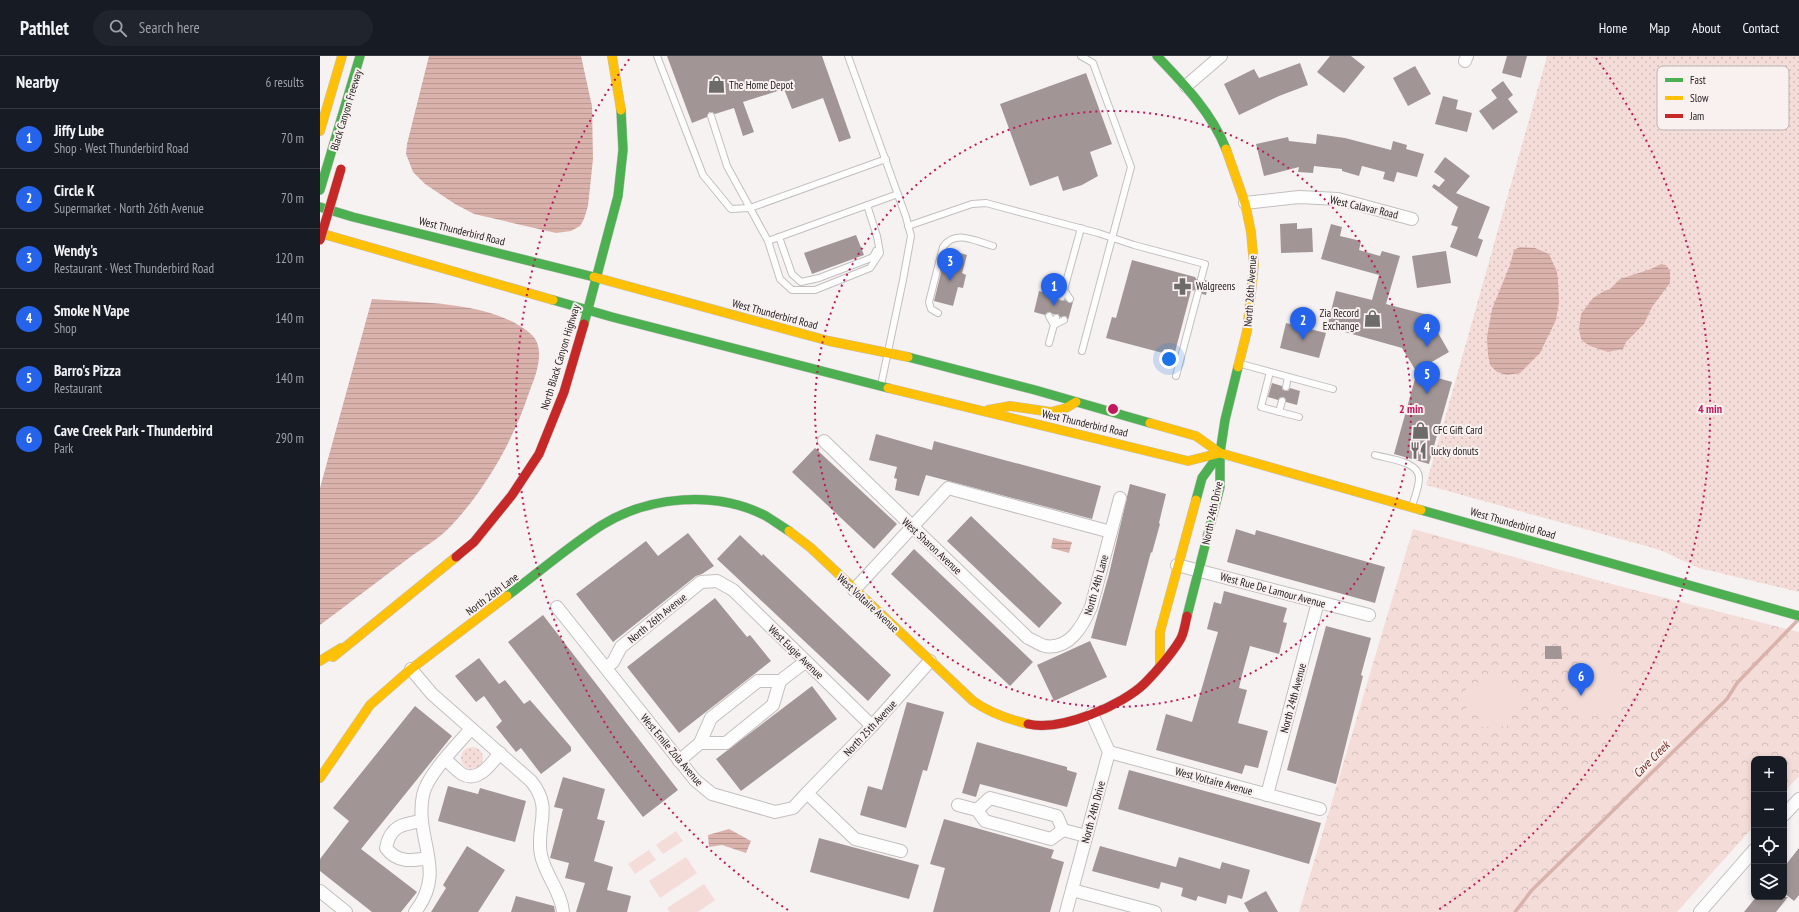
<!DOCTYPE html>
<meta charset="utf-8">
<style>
:root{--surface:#171b24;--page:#20242c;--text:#f1f3f6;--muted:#9ea1a6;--line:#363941;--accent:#2563eb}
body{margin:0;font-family:"PT Sans Narrow",sans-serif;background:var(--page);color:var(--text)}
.controls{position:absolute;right:12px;bottom:12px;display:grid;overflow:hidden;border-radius:8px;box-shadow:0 2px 6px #0003}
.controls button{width:36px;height:36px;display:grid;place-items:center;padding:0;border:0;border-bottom:1px solid var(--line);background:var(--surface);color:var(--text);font:20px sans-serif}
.you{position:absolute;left:849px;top:303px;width:14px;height:14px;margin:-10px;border:3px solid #fff;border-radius:50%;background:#1a73e8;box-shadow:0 0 0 6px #1a73e833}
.badge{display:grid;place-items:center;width:26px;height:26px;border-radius:50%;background:var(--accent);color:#fff;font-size:13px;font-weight:700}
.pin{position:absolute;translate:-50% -33px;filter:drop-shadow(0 1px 2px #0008)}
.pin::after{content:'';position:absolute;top:21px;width:14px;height:12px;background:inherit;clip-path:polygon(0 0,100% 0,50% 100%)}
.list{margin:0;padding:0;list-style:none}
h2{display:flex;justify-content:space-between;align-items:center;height:52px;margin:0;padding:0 16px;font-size:17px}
h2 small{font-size:13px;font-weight:400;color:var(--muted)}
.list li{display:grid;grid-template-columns:26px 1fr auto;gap:12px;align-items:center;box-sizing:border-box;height:60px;padding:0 16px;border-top:1px solid var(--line)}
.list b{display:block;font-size:15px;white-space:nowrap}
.list p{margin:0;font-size:13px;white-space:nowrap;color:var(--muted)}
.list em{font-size:13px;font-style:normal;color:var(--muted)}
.icon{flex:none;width:22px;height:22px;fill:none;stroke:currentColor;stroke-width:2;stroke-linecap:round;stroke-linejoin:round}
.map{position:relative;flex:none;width:1479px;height:856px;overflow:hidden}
header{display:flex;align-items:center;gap:24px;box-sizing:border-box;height:56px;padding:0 20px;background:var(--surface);border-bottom:1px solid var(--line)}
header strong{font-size:19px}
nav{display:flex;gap:22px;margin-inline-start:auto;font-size:14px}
.search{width:280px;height:36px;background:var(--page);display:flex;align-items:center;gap:10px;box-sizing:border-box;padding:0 14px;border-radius:22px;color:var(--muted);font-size:15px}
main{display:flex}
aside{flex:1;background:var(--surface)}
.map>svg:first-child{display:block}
</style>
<header>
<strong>Pathlet</strong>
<div class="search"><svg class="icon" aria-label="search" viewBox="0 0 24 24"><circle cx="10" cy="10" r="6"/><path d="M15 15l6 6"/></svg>Search here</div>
<nav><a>Home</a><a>Map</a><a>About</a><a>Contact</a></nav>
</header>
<main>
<aside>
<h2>Nearby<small>6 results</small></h2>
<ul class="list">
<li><span class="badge">1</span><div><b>Jiffy Lube</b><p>Shop · West Thunderbird Road</p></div><em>70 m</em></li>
<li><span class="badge">2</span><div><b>Circle K</b><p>Supermarket · North 26th Avenue</p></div><em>70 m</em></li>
<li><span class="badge">3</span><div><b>Wendy's</b><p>Restaurant · West Thunderbird Road</p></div><em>120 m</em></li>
<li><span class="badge">4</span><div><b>Smoke N Vape</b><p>Shop</p></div><em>140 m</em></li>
<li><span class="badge">5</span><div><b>Barro's Pizza</b><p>Restaurant</p></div><em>140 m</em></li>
<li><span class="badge">6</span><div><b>Cave Creek Park - Thunderbird</b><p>Park</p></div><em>290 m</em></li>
</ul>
</aside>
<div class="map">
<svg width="1479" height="856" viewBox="0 0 1479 856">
<defs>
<pattern id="grass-dots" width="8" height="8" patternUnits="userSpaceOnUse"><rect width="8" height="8" fill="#f4ddd9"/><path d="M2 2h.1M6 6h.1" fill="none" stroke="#d1bdba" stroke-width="1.8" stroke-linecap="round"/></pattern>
<pattern id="forest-crowns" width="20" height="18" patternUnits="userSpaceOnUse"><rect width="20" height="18" fill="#f4ddd9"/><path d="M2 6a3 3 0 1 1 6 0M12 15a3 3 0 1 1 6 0" fill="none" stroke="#d1bdba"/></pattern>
<pattern id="water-rules" width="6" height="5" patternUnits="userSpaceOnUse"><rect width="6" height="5" fill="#dab2ac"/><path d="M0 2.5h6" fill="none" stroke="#bb9994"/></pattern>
</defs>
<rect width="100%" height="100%" fill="#f7f2f2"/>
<g fill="url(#grass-dots)">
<polygon points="1227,0 1479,0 1479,536 1379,512 1340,494 1106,429"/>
<circle cx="152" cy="702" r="11"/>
</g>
<polygon fill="url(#forest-crowns)" points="1093,473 1299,530 1479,576 1479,720 1464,736 1464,703 1434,703 1434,770 1357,856 979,856"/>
<g fill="#f4ddd9">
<circle cx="1273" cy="631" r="29"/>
<polygon points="1186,618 1186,631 1198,631 1199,658 1187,659 1187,670 1160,671 1159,659 1147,659 1146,632 1159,632 1158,619"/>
<polygon points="356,775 363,785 343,798 336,789"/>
<polygon points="329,794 336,804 315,818 308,808"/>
<polygon points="366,801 377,817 340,842 329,825"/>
<polygon points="384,828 395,844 378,856 350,856 347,852"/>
</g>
<g fill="url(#water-rules)">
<polygon points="109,0 261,0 272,50 273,103 268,150 264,163 260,170 251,175 236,177 154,158 135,148 105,128 93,116 86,98 87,88"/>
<polygon points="1200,191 1215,192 1229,198 1237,216 1238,225 1239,246 1236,264 1220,297 1200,317 1187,319 1177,316 1170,309 1168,299 1167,281 1172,253 1190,209 1194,194"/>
<polygon points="1341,208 1346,209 1350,215 1350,227 1332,251 1324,268 1306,286 1303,293 1288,296 1270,290 1264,286 1261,283 1259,273 1261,258 1273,242 1284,235 1290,233 1300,223 1331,213"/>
<path d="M 52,243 C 100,247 175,245 212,279 C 226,293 216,319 210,334 C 194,383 166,433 130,471 C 119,483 102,492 89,502 C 59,524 30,547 0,569 L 0,432 Z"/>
<polygon points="733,482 752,486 749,497 731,492"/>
<polygon points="409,773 431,785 426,797 402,789 389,791 388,779"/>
</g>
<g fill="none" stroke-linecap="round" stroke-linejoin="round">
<polyline stroke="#dab2ac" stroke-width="3.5" points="1195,856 1212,834 1407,643 1417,627 1477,565"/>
</g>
<g fill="#a19695">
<polygon points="347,0 502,0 531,82 519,86 503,42 472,53 464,33 423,46 434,76 423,80 414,52 395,58 392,56 389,56 387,61 372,67"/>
<polygon points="1010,0 1031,0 1045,11 1024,37 997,16"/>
<polygon points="1187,0 1207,0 1201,22 1182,17"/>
<polygon points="980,7 988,29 959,40 919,59 904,28 934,13 939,22"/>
<polygon points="1095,10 1111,38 1088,50 1073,22"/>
<polygon points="766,17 792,88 770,96 778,120 762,129 743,135 738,120 710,130 680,48"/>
<polygon points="1183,25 1193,39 1188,43 1198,56 1173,74 1159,55 1177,42 1171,34"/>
<polygon points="1123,40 1138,44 1136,53 1152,57 1147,76 1115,68"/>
<polygon points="997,78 1025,82 1071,94 1073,85 1087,89 1086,93 1104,98 1097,121 1077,116 1074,126 1063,123 1065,116 1042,110 1039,120 1022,115 1022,113 994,110 993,117 978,116 979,111 944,120 936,88 968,81 969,85 996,88"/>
<polygon points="1125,101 1150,120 1136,137 1170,151 1158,182 1163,184 1157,201 1130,191 1138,171 1131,169 1138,151 1112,131 1114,128 1119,131 1125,124 1114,116"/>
<polygon points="977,167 977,173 992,172 993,196 961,197 960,168"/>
<polygon points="1011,168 1022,171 1020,180 1041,185 1039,194 1060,200 1062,195 1080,200 1066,248 1108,259 1129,296 1096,315 1082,292 1007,271 1016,235 1052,244 1059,219 1001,203"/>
<polygon points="536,179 544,199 492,218 484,197"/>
<polygon points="1126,195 1131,227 1097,232 1092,200"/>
<polygon points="637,196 647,199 642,217 646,219 643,232 638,231 633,250 614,245 625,201 635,204"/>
<polygon points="812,204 875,221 879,227 883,227 885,224 889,225 886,239 882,238 880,233 871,235 855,296 844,293 843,297 786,282 792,261 796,262"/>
<polygon points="719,235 731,238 733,243 738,243 741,245 745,244 750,247 753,246 748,264 746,260 740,261 738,258 733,258 729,256 725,259 714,256"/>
<polygon points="966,267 1006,277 999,302 960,292"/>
<polygon points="1097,316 1132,326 1109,408 1074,398"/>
<polygon points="952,327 962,330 962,333 965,335 968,335 970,332 980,335 977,349 966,346 965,342 963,341 958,344 948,341"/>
<polygon points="556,378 612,394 614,385 781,430 772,463 606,419 599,440 575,434 577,423 574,422 577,411 549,404"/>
<polygon points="495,392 577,468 554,493 472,416"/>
<polygon points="810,428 846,438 839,467 840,468 832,497 831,496 806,590 771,582 789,518"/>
<polygon points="651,460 742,547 719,572 627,485"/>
<polygon points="916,473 935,479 936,474 1065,511 1055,547 907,506"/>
<polygon points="368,477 394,510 382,518 376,520 293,586 256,538 326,485 338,500"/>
<polygon points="420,479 442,500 443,498 571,619 548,645 397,503"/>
<polygon points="594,493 713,606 690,630 571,518"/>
<polygon points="904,535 967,552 963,566 967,567 959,598 930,590 922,619 919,632 927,634 918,667 948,675 938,712 925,709 922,718 836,694 846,658 872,666 898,576 887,573 894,546 901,548"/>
<polygon points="395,542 427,581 430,579 451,605 359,677 307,611"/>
<polygon points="223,559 358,734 323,761 188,586"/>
<polygon points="1006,570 1051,582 1041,619 1043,620 1016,728 967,714"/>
<polygon points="770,585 787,621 734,645 717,609"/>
<polygon points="1225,590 1241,590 1242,603 1225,603"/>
<polygon points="159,602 179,628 185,624 204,648 210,644 251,691 251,695 221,718 201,692 196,696 176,671 182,665 164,640 156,646 135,620"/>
<polygon points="492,630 517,663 421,735 396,703"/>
<polygon points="587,646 624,656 607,715 603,714 586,772 540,759 548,730 562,734"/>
<polygon points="95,650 132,680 41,793 97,836 81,856 52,856 0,815 0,803 29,765 13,752"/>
<polygon points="657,686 747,711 747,714 757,717 747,751 660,728 656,741 642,737"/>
<polygon points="809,714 1001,767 989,808 798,753"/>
<polygon points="243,721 285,733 277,763 285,765 274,805 293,811 287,834 311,840 307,856 256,856 265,827 245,822 249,807 230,802 243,753 234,751"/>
<polygon points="128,730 158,738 160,732 206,745 195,786 118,765"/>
<polygon points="624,763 734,794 731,802 744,806 730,856 613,856 625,812 610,808"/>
<polygon points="499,782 599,809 589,843 490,816"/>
<polygon points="147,790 185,814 158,856 111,856 126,832 123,829"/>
<polygon points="780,790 856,811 859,801 900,813 902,806 930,814 922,843 908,839 906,848 878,840 876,845 861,840 863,832 841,826 839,833 772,815"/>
<polygon points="1479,792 1479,839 1474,845 1464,837 1464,811"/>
<polygon points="946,835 958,856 929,856 924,847"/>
<polygon points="196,840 234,850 235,856 191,856"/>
<polygon points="1436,841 1468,841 1456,856 1424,856"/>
</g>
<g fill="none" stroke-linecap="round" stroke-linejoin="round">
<defs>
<g id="lane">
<polyline points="337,0 383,119 411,153 430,152 566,103"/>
<polyline points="528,0 586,161 591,180 583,224 561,329"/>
<polyline points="761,0 773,7 811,111 762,295"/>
<polyline points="391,60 407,110 448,185 460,223 472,234 495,234 550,212 560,197 557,180 547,149"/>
<polyline points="588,170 652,148 666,147 778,177 814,189 885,208 881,223"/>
<polyline points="459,181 472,218 481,226 499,222 546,204 553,201 556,195"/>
<polyline points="448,185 578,138"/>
<polyline points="744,234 750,243"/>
<polyline points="735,239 744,234"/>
<polyline points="742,241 761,172"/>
<path d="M 618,257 L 611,253 L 609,246 L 623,191 C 635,173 655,185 673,190"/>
<polyline points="729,260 734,269"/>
<polyline points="734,269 744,264"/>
<polyline points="729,287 736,262"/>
<polyline points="921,308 1013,333"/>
<polyline points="950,316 941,351 979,361"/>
<polyline points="856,320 878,237"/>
<polyline points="966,331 968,321"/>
<polyline points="959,356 962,345"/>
<path d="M 1055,399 C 1068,403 1099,405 1099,422 C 1099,431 1095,441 1092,450"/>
</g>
<g id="street">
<polyline points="1145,5 1147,0"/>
<polyline points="866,30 901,0"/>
<polyline points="925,147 979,141 1018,143 1092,163"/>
<path d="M 504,385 L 708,582 C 713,584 720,589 725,590 C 750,594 763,569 771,551 L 800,442"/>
<polyline points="857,509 1049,559"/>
<polyline points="534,534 628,432 791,476"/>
<polyline points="237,551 375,724 392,738 455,756 473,752 487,737 535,783 581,795"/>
<polyline points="286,612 293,606 301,591 381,526 397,525 413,534 552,670"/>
<path d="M 91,613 L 112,638 L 211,725 C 234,753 215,770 221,799 C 225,819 241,835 243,856"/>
<polyline points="380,687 406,687 453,649 460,625"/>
<polyline points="789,696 1000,753"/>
<path d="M 125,703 C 131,708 136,714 142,718 C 158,727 171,708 180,697"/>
<polyline points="359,705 380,687 391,662 438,625 460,625 485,606"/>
<polyline points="487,737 552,670 610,605"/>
<polyline points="947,739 998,546"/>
<polyline points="638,749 657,754 665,765 731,783 743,774"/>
<polyline points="657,754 670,742 737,760 743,774"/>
<polyline points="1464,759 1479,743"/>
<path d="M 102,765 C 82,768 70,770 66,792 C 77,807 92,805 108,802"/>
<polyline points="743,774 766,780"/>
<polyline points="752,834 835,856"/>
<polyline points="0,835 26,856"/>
<path d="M 95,856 C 128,814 94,784 103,739 C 107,719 137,689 151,673"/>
<polyline points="746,856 789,696 772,658"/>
<polyline points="1380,856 1434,794"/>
</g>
<g id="fast">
<path d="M 837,0 C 863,27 892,57 906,93"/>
<polyline points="0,134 40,0"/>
<polyline points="0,151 33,161 274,221"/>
<polyline points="233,244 292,261 568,332"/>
<polyline points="264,268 298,140 303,94 301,54"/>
<polyline points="588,301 715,334 830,367"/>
<polyline points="876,444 882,422 900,397"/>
<polyline points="1101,454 1479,560"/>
<path d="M 187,540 C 218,517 249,490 282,469 C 329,440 396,434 446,460 C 454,465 461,470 469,475"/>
<polyline points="867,560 900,431 900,397 905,364 918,311"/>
</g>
<g id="slow">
<polyline points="292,0 301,54"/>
<polyline points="0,75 22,0"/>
<polyline points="906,93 925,147 931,176 934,209 927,275 918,311"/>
<polyline points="0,177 233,244"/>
<polyline points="274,221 509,285 588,301"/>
<polyline points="568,332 868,405 900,397"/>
<polyline points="668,354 690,350 731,356 746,352 756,346"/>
<polyline points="830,367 876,380 900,397 1101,454"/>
<path d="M 469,475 L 491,492 L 653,645 C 670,657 687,663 708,668"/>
<polyline points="13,601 136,501"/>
<polyline points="0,605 21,592"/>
<polyline points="840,609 840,576 876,444"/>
<polyline points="0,722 50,649 91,613 187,540"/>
</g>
<g id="jam">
<polyline points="136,501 154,486 192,439 219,398 244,336 264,268"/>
<path d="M 708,668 C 740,676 803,649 825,627 C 836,616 853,596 860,584 C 864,578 865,568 867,560"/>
</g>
</defs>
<use href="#lane" stroke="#c3bfbf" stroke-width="8"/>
<use href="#street" stroke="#c3bfbf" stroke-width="14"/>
<use href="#fast" stroke="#c3bfbf" stroke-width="10"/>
<use href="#slow" stroke="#c3bfbf" stroke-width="10"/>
<use href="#jam" stroke="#c3bfbf" stroke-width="10"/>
<use href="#lane" stroke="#fefdfd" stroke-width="6"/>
<use href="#street" stroke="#fefdfd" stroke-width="12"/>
<use href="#fast" stroke="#4caf50" stroke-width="9"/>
<use href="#slow" stroke="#ffc107" stroke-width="9"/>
<use href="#jam" stroke="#c62828" stroke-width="9"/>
<defs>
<polyline id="jam-bridge" points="0,184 21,113"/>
</defs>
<use href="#jam-bridge" stroke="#c3bfbf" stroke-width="10" stroke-linecap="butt"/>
<use href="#jam-bridge" stroke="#c62828" stroke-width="9"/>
</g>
<g fill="none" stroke="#c2185b" stroke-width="2" stroke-dasharray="2 4">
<circle cx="793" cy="353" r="298"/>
<path d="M468 854A597 597 0 0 1 310 2M1276 2A597 597 0 0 1 1118 854"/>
</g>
<defs>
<symbol id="shop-bare" viewBox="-9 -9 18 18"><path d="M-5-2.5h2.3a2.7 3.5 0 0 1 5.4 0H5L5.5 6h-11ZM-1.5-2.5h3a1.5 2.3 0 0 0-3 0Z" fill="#6e6b6b" stroke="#f9f1f0" stroke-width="2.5" paint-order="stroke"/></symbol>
<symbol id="pharmacy-bare" viewBox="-9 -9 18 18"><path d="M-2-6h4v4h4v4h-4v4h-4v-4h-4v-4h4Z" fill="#6e6b6b" stroke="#f9f1f0" stroke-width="2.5" paint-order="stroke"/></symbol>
<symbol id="restaurant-bare" viewBox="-9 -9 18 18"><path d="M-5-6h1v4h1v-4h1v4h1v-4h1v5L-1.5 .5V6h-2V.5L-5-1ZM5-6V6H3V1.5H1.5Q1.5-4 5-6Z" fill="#6e6b6b" stroke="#f9f1f0" stroke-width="2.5" paint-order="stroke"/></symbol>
</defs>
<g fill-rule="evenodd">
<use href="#shop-bare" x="384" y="16" width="25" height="25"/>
<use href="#pharmacy-bare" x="850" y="218" width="25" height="25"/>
<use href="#shop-bare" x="1040" y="250" width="25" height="25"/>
<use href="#shop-bare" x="1088" y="362" width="25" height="25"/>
<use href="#restaurant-bare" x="1086" y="382" width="25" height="25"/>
</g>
<g text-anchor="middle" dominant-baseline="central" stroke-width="4" stroke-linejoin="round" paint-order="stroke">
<g font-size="11" fill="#252222" stroke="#f9f1f0" text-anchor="start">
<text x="409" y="29">The Home Depot</text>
<text x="876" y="230">Walgreens</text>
<text x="1039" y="257" text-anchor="end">Zia Record<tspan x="1039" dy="13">Exchange</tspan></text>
<text x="1113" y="374">CFC Gift Card</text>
<text x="1111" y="395">lucky donuts</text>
</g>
<g font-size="11" fill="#252222" stroke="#f9f1f0">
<text transform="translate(26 54) rotate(-73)">Black Canyon Freeway</text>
<text transform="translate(1044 151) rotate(13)">West Calavar Road</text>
<text transform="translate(142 175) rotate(14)">West Thunderbird Road</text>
<text transform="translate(930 235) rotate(-86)">North 26th Avenue</text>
<text transform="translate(455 258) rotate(15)">West Thunderbird Road</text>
<text transform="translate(240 301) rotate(-73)">North Black Canyon Highway</text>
<text transform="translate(765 367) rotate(13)">West Thunderbird Road</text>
<text transform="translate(892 457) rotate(-78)">North 24th Drive</text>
<text transform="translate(1193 467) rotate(16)">West Thunderbird Road</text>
<text transform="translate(612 490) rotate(43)">West Sharon Avenue</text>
<text transform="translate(776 529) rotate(-74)">North 24th Lane</text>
<text transform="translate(953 534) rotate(15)">West Rue De Lamour Avenue</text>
<text transform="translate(172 538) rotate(-37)">North 26th Lane</text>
<text transform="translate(548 547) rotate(43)">West Voltaire Avenue</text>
<text transform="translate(337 562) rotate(-39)">North 26th Avenue</text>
<text transform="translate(476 596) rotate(44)">West Eugie Avenue</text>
<text transform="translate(973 642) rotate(-75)">North 24th Avenue</text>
<text transform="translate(550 672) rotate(-47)">North 25th Avenue</text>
<text transform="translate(352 694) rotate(50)">West Emile Zola Avenue</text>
<text transform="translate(894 725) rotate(15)">West Voltaire Avenue</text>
<text transform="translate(773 756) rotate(-75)">North 24th Drive</text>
</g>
<g font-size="12" font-style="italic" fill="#6f2b23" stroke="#f9f1f0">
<text transform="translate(1331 703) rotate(-45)">Cave Creek</text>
</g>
</g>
<rect x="1337" y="10" width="132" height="64" rx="6" fill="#f9f1f0" stroke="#b9b3b2" stroke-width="1"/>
<rect x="1345" y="22" width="18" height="4" fill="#4caf50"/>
<rect x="1345" y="40" width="18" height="4" fill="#ffc107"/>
<rect x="1345" y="58" width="18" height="4" fill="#c62828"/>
<g font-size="11" fill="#252222">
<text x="1370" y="28">Fast</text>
<text x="1370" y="46">Slow</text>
<text x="1370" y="64">Jam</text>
</g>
<circle cx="793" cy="353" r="6" fill="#c2185b" stroke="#f9f1f0" stroke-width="2"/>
<g font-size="12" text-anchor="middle" font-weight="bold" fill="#c2185b" stroke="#f9f1f0" stroke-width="4" stroke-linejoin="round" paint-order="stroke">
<text x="1091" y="357">2 min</text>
<text x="1390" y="357">4 min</text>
</g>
</svg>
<div class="controls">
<button>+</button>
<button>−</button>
<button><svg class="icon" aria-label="locate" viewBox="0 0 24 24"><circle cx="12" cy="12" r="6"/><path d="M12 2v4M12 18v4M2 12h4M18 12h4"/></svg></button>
<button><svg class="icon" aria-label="layers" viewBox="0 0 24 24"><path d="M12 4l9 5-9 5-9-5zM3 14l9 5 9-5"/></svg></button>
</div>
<div class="you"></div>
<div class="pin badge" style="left:734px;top:250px">1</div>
<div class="pin badge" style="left:983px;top:284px">2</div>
<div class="pin badge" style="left:630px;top:225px">3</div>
<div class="pin badge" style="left:1107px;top:291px">4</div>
<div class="pin badge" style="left:1107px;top:338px">5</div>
<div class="pin badge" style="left:1261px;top:640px">6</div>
</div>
</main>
